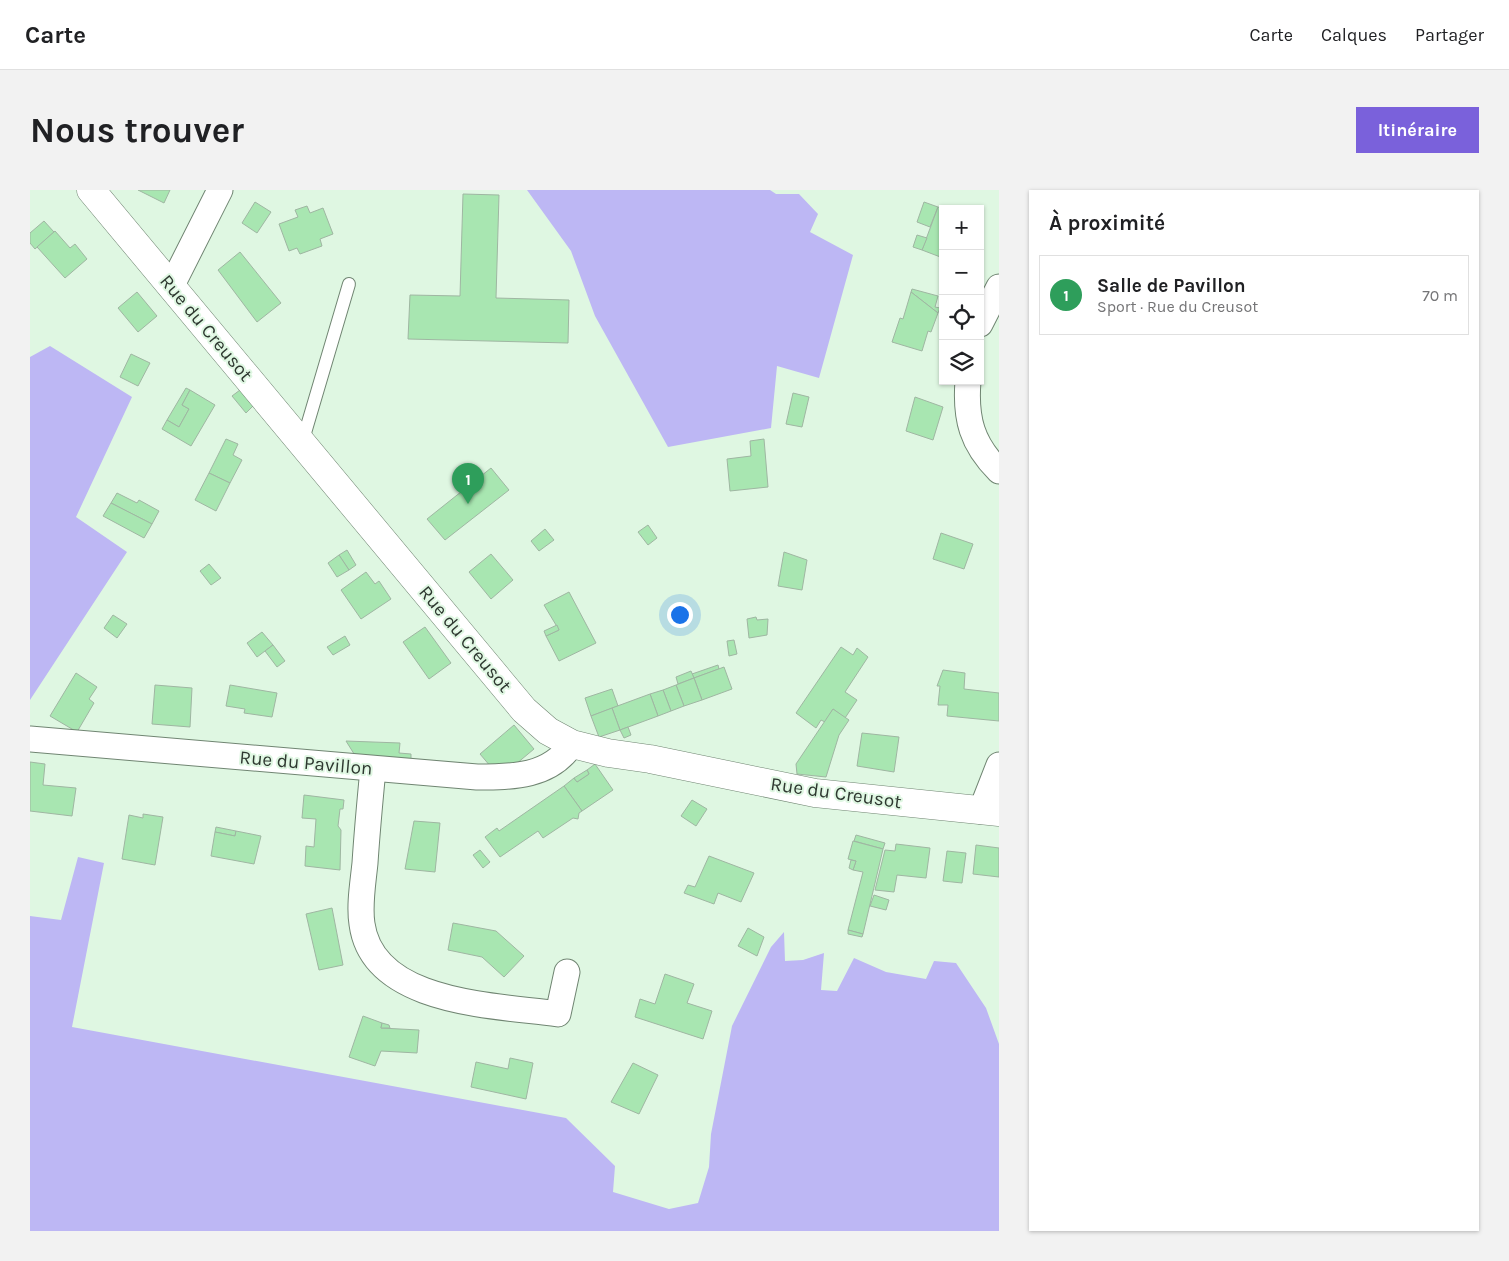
<!DOCTYPE html>
<html lang="fr">
<meta charset="utf-8">
<style>
:root{--surface:#fff;--page:#f2f2f2;--text:#202124;--muted:#757577;--line:#e0e0e0;--accent:#7a61db}
body{margin:0;font-family:Karla,sans-serif;background:var(--page);color:var(--text)}
.controls{position:absolute;right:15px;top:15px;display:grid;overflow:hidden;border-radius:0px;box-shadow:0 1px 4px #0004}
.controls button{width:45px;height:45px;display:grid;place-items:center;padding:0;border:0;border-bottom:1px solid var(--line);background:var(--surface);color:var(--text);font:25px sans-serif}
.you{position:absolute;left:649px;top:424px;width:18px;height:18px;margin:-12px;border:4px solid #fff;border-radius:50%;background:#1a73e8;box-shadow:0 0 0 8px #1a73e833}
.badge{display:grid;place-items:center;width:32px;height:32px;border-radius:50%;background:var(--accent);color:#fff;font-size:16px;font-weight:700}
.pin{position:absolute;translate:-50% -41px;filter:drop-shadow(0 1px 2px #0008)}
.pin::after{content:'';position:absolute;top:26px;width:18px;height:15px;background:inherit;clip-path:polygon(0 0,100% 0,50% 100%)}
.list{margin:0;padding:0;list-style:none}
h2{display:flex;justify-content:space-between;align-items:center;height:65px;margin:0;padding:0 20px;font-size:21px}
h2 small{font-size:16px;font-weight:400;color:var(--muted)}
.list li{display:grid;grid-template-columns:32px 1fr auto;gap:15px;align-items:center;box-sizing:border-box;height:80px;margin:0 10px 10px;padding:0 10px;border:1px solid var(--line);border-radius:0px}
.list b{display:block;font-size:19px;white-space:nowrap}
.list p{margin:0;font-size:16px;white-space:nowrap;color:var(--muted)}
.list em{font-size:16px;font-style:normal;color:var(--muted)}
.icon{flex:none;width:28px;height:28px;fill:none;stroke:currentColor;stroke-width:2;stroke-linecap:round;stroke-linejoin:round}
.map{position:relative;flex:none;width:969px;height:1041px;overflow:hidden;border-radius:0px}
header{display:flex;align-items:center;gap:30px;box-sizing:border-box;height:70px;padding:0 25px;background:var(--surface);border-bottom:1px solid var(--line)}
header strong{font-size:24px}
nav{display:flex;gap:28px;margin-inline-start:auto;font-size:18px}
.intro{display:flex;align-items:center;justify-content:space-between;box-sizing:border-box;height:120px;padding:0 30px}
h1{margin:0;font-size:35px}
.button{padding:12px 22px;border-radius:0px;background:var(--accent);color:#fff;font-size:18px;font-weight:700}
main{display:flex;gap:30px;padding:0 30px}
aside{flex:1;background:var(--surface);border-radius:0px;box-shadow:0 1px 4px #0004}
.map>svg:first-child{display:block}
</style>
<header>
<strong>Carte</strong>
<nav><a>Carte</a><a>Calques</a><a>Partager</a></nav>
</header>
<div class="intro"><h1>Nous trouver</h1><a class="button">Itinéraire</a></div>
<main>
<div class="map">
<svg width="969" height="1041" viewBox="0 0 969 1041">
<rect width="100%" height="100%" fill="#dff7e2"/>
<g fill="#bdb7f4">
<polygon points="497,0 740,0 746,4 769,4 788,24 780,42 823,65 789,188 747,176 741,238 638,257 565,126 541,61"/>
<polygon points="20,156 102,207 46,327 97,362 0,510 0,167"/>
<polygon points="48,667 74,673 42,837 536,928 585,976 583,1002 639,1019 668,1013 679,977 681,944 702,836 741,757 754,742 755,771 773,770 794,763 791,800 807,801 824,768 856,782 896,789 904,771 926,773 956,818 969,854 969,1041 0,1041 0,726 31,730"/>
</g>
<g fill="#a8e6b1" stroke="#9fb6a2">
<polygon points="108,0 140,0 134,13"/>
<polygon points="433,4 469,5 466,108 539,110 538,153 378,149 380,105 430,106"/>
<polygon points="225,12 241,22 227,43 212,33"/>
<polygon points="894,12 908,17 900,37 887,32"/>
<polygon points="277,16 280,23 293,18 303,44 290,49 292,56 270,64 267,58 259,61 249,34 268,27 265,20"/>
<polygon points="908,17 913,19 913,68 892,60"/>
<polygon points="14,31 24,42 5,59 0,53 0,43"/>
<polygon points="25,41 40,58 45,54 57,69 35,88 7,57"/>
<polygon points="887,45 897,48 892,60 883,57"/>
<polygon points="210,62 251,113 227,132 188,80"/>
<polygon points="882,99 908,106 905,117 910,118 908,123 881,102"/>
<polygon points="107,102 127,126 108,142 88,118"/>
<polygon points="881,102 908,123 901,142 898,141 892,161 862,152 870,128 873,129"/>
<polygon points="101,164 120,173 108,196 90,187"/>
<polygon points="156,198 160,200 152,215 159,219 149,237 137,230"/>
<polygon points="160,200 185,215 161,256 132,239 137,230 149,237 159,219 152,215"/>
<polygon points="210,200 223,216 216,223 202,206"/>
<polygon points="763,203 779,207 772,237 756,234"/>
<polygon points="885,207 913,217 903,250 876,241"/>
<polygon points="196,249 208,254 203,265 212,270 200,293 179,283"/>
<polygon points="734,249 738,297 700,301 697,269 721,266 720,251"/>
<polygon points="461,278 479,300 415,350 397,329"/>
<polygon points="179,283 200,293 186,321 165,310"/>
<polygon points="87,303 107,313 109,310 129,321 122,334 81,313"/>
<polygon points="81,313 122,334 114,348 73,326"/>
<polygon points="618,335 627,348 618,355 608,342"/>
<polygon points="515,339 524,350 509,361 501,351"/>
<polygon points="911,343 943,354 934,379 903,369"/>
<polygon points="317,360 326,375 319,380 309,365"/>
<polygon points="754,362 777,370 772,400 748,396"/>
<polygon points="461,364 483,390 461,409 439,382"/>
<polygon points="309,365 319,380 307,387 298,373"/>
<polygon points="179,374 191,388 181,395 170,381"/>
<polygon points="336,382 345,394 349,391 361,409 331,429 311,400"/>
<polygon points="539,402 566,453 529,471 516,446 529,440 514,415"/>
<polygon points="83,425 97,434 87,448 74,438"/>
<polygon points="726,427 727,430 738,429 737,445 719,448 717,429"/>
<polygon points="527,435 529,440 516,446 514,441"/>
<polygon points="395,437 421,473 399,489 373,452"/>
<polygon points="232,442 243,455 227,467 217,453"/>
<polygon points="315,446 320,455 303,465 297,457"/>
<polygon points="704,450 707,464 699,466 697,451"/>
<polygon points="243,455 255,471 247,477 235,461"/>
<polygon points="811,457 823,465 827,458 838,467 815,502 827,510 815,528 803,519 795,532 791,530 786,538 766,523"/>
<polygon points="688,475 689,479 664,488 662,484"/>
<polygon points="694,477 702,499 672,510 664,488"/>
<polygon points="913,480 935,483 934,499 969,503 969,531 917,526 918,515 908,515 910,496 907,496"/>
<polygon points="661,481 664,488 648,494 646,487"/>
<polygon points="46,483 67,497 59,509 64,513 47,542 20,526"/>
<polygon points="664,488 672,510 654,516 646,495"/>
<polygon points="125,495 162,498 160,537 122,534"/>
<polygon points="200,495 247,503 242,527 214,523 215,519 196,516"/>
<polygon points="646,495 654,516 641,521 633,500"/>
<polygon points="582,499 588,516 561,526 555,508"/>
<polygon points="633,500 641,521 628,526 620,504"/>
<polygon points="620,504 628,526 590,540 582,518"/>
<polygon points="582,518 590,540 569,547 561,526"/>
<polygon points="803,519 819,530 809,545 796,587 767,584 766,574"/>
<polygon points="484,535 504,559 486,574 461,577 450,564"/>
<polygon points="598,537 601,545 594,548 590,540"/>
<polygon points="832,543 869,547 864,582 827,576"/>
<polygon points="316,551 370,553 369,563 381,564 381,571 326,567"/>
<polygon points="0,572 15,574 13,595 46,598 42,626 0,621"/>
<polygon points="565,574 583,600 552,621 534,596 544,588 547,592 559,584 557,580"/>
<polygon points="557,580 559,584 547,592 544,588"/>
<polygon points="534,596 552,621 549,623 548,629 543,628 513,648 508,641 470,667 455,647 467,638 469,641"/>
<polygon points="274,605 314,610 313,619 310,619 308,636 311,640 310,680 275,676 276,656 284,657 286,629 272,628"/>
<polygon points="662,610 677,619 666,636 651,626"/>
<polygon points="113,624 133,627 125,675 92,669 99,625 113,628"/>
<polygon points="384,631 410,633 405,682 375,679"/>
<polygon points="186,637 206,641 205,646 185,642"/>
<polygon points="206,641 231,646 224,674 181,666 185,642 205,646"/>
<polygon points="826,645 855,653 853,659 824,651"/>
<polygon points="823,651 853,659 833,744 818,740 833,682 823,680 826,671 818,669"/>
<polygon points="866,654 900,658 896,688 867,685 864,702 845,700 855,660 865,661"/>
<polygon points="946,655 969,658 969,687 943,684"/>
<polygon points="450,660 460,672 453,678 443,665"/>
<polygon points="917,661 936,663 932,693 913,691"/>
<polygon points="679,666 724,683 711,712 688,703 684,714 654,703 658,695 665,697"/>
<polygon points="821,670 826,671 823,680 819,678"/>
<polygon points="844,705 859,710 856,720 840,716"/>
<polygon points="302,718 313,775 289,780 276,724"/>
<polygon points="423,733 466,741 494,766 474,787 452,767 418,760"/>
<polygon points="718,738 734,747 727,766 708,756"/>
<polygon points="818,740 833,744 832,747 818,744"/>
<polygon points="635,784 664,794 657,813 682,821 673,849 605,827 610,809 625,814"/>
<polygon points="333,826 352,833 351,838 389,840 387,863 351,861 345,876 319,867"/>
<polygon points="352,833 359,835 360,838 351,838"/>
<polygon points="480,868 503,873 496,909 441,897 446,872 478,879"/>
<polygon points="603,873 628,885 609,924 581,912"/>
</g>
<g fill="none" stroke-linecap="round" stroke-linejoin="round">
<defs>
<polyline id="service" points="272,253 319,94"/>
<g id="minor">
<polyline points="141,97 190,0"/>
<polyline points="950,134 969,97"/>
<path d="M 938,191 C 935,229 942,254 969,281"/>
<path d="M 0,549 L 447,587 C 483,587 520,587 542,554"/>
<path d="M 343,579 C 340,610 337,642 335,673 C 333,693 329,715 332,734 C 343,815 467,815 528,824 L 537,782"/>
<polyline points="951,621 969,575"/>
</g>
<polyline id="tertiary" points="61,0 494,520 518,541 542,554 578,563 620,569 785,603 969,622"/>
</defs>
<use href="#service" stroke="#708572" stroke-width="14"/>
<use href="#minor" stroke="#708572" stroke-width="27"/>
<use href="#tertiary" stroke="#708572" stroke-width="29"/>
<use href="#service" stroke="#fff" stroke-width="12"/>
<use href="#minor" stroke="#fff" stroke-width="25"/>
<use href="#tertiary" stroke="#fff" stroke-width="28"/>
</g>
<g text-anchor="middle" dominant-baseline="central" stroke-width="4" stroke-linejoin="round" paint-order="stroke">
<g font-size="19" fill="#2e3830" stroke="#dff7e2">
<text transform="translate(176 138) rotate(50)">Rue du Creusot</text>
<text transform="translate(435 449) rotate(50)">Rue du Creusot</text>
<text transform="translate(276 573) rotate(5)">Rue du Pavillon</text>
<text transform="translate(806 603) rotate(8)">Rue du Creusot</text>
</g>
</g>
</svg>
<div class="controls">
<button>+</button>
<button>−</button>
<button><svg class="icon" aria-label="locate" viewBox="0 0 24 24"><circle cx="12" cy="12" r="6"/><path d="M12 2v4M12 18v4M2 12h4M18 12h4"/></svg></button>
<button><svg class="icon" aria-label="layers" viewBox="0 0 24 24"><path d="M12 4l9 5-9 5-9-5zM3 14l9 5 9-5"/></svg></button>
</div>
<div class="you"></div>
<div class="pin badge" style="left:438px;top:314px;background:#2e9e5b">1</div>
</div>
<aside>
<h2>À proximité<small></small></h2>
<ul class="list">
<li><span class="badge" style="background:#2e9e5b">1</span><div><b>Salle de Pavillon</b><p>Sport · Rue du Creusot</p></div><em>70 m</em></li>
</ul>
</aside>
</main>
